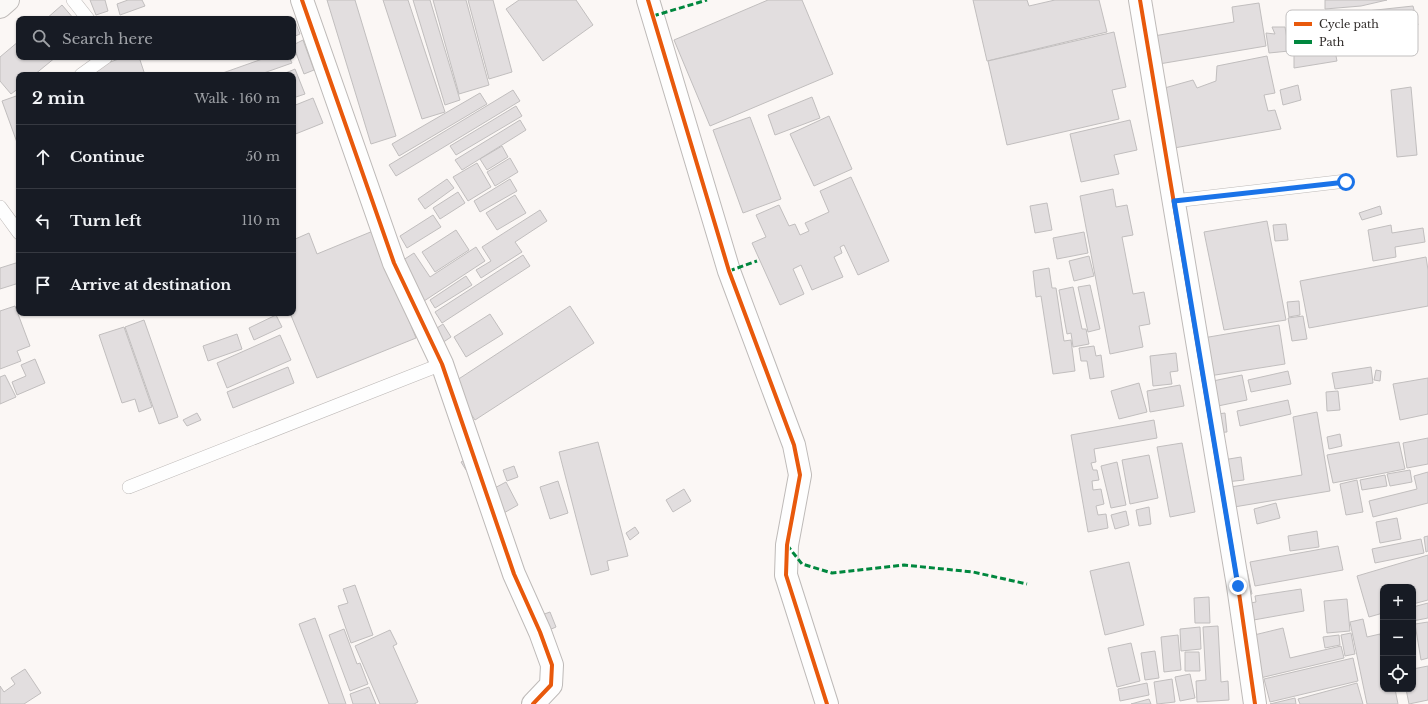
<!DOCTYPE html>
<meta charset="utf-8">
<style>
:root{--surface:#171b24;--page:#20242c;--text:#f1f3f6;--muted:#9ea1a6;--line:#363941}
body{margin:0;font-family:"Libre Baskerville",serif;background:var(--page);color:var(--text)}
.controls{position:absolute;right:12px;bottom:12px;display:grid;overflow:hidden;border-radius:8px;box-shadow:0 1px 3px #0004}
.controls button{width:36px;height:36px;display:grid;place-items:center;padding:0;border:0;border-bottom:1px solid var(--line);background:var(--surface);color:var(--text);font:20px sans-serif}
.stop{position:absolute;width:12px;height:12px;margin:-9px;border:3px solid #1a73e8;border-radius:50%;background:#fff}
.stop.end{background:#1a73e8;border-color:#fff;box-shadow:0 1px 4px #0008}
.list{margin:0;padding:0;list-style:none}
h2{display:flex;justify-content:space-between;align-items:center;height:52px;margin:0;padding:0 16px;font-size:17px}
h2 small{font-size:13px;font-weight:400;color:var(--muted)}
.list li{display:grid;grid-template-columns:26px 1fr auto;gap:12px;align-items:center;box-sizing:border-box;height:64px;padding:0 16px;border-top:1px solid var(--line)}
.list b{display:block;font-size:15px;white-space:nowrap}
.list em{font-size:13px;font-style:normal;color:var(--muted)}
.icon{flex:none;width:22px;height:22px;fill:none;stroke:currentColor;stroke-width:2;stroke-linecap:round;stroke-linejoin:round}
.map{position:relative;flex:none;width:1428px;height:704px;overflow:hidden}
.search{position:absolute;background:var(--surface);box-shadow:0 1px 3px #0004;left:16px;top:16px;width:280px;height:44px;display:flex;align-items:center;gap:10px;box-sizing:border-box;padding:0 14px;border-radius:8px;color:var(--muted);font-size:15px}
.panel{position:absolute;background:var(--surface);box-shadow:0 1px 3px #0004;left:16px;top:72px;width:280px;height:244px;border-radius:8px}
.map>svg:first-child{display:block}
</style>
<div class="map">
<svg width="1428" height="704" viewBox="0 0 1428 704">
<rect width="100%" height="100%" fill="#fbf7f5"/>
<g fill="#e2dedf" stroke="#c1bebe">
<polygon points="90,0 105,0 108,11 96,15"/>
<polygon points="128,0 142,0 145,6 120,15 117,4"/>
<polygon points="327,0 355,0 396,136 371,144"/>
<polygon points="383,0 408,0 445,112 422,119"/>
<polygon points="413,0 430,0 460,100 445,105"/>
<polygon points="433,0 466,0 489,85 459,94"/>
<polygon points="468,0 493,0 512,72 489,79"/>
<polygon points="519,0 576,0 593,25 543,61 506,9"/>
<polygon points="768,0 802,0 833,74 710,126 674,40"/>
<polygon points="973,0 1027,0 1029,6 1055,0 1099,0 1107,32 987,61"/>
<polygon points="1325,0 1387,0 1361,6 1325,9"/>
<polygon points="1259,3 1266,46 1159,64 1154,36 1234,22 1232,7"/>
<polygon points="62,5 74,19 46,19"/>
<polygon points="1413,6 1418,25 1295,45 1293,19"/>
<polygon points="294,19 300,34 293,37 293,20"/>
<polygon points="1272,27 1285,27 1289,51 1269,53 1266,33 1275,34"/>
<polygon points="1114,32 1126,87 1112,90 1119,119 1007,145 988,61"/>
<polygon points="303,40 314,70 304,74 293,45"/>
<polygon points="19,41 19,57 56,57 34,75 19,75 19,88 11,94 0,81 0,57"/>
<polygon points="1334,46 1337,61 1294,68 1294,52"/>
<polygon points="1267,56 1275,93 1264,95 1268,111 1275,110 1281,129 1174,148 1161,89 1193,80 1197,88 1216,81 1217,66"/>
<polygon points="124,57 139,57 145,75 75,75"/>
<polygon points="268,57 289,57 292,63 258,75 217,75"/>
<polygon points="295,69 305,94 293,98 293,75 281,75"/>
<polygon points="1298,85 1301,100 1283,105 1280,90"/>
<polygon points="1411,87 1417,155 1397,157 1391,90"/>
<polygon points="513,90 520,101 396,176 389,165"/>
<polygon points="480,93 487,104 399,156 392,144"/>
<polygon points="19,95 19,148 2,101"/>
<polygon points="812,97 820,118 775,135 768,115"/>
<polygon points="313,98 323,123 293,135 293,106"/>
<polygon points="516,106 522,116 456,155 450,146"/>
<polygon points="829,116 852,169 814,186 790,134"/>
<polygon points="750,117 781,199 743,213 713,130"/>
<polygon points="520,120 526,130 462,170 455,160"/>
<polygon points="1130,120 1137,150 1114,155 1119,174 1081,182 1070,134"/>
<polygon points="502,146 508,157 487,170 480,159"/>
<polygon points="510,158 518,172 495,186 487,172"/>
<polygon points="477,163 491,187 468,201 453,177"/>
<polygon points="851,177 889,261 858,275 844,245 840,247 842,253 834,257 843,277 812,290 801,265 793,269 804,294 780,305 752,243 766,237 756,215 779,205 789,226 795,224 800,235 809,231 805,223 829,212 820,191"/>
<polygon points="447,179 454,188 425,209 418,199"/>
<polygon points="510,179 517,191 480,212 474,201"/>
<polygon points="1113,189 1116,207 1127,205 1133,235 1122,237 1133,294 1144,292 1150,324 1139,326 1143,347 1110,354 1080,196"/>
<polygon points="458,192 465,203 440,219 433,208"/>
<polygon points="515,195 526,213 497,230 486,213"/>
<polygon points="1047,203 1052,230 1035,233 1030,206"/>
<polygon points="1380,206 1382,214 1362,220 1359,213"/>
<polygon points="540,210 547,221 515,242 522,252 481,278 476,270 491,261 482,247"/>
<polygon points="433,215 441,227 407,248 400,236"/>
<polygon points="1267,221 1286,320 1224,330 1204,232"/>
<polygon points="1286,224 1288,240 1275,241 1273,225"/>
<polygon points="1391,225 1392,233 1423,228 1425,242 1395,247 1396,257 1373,261 1368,230"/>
<polygon points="456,230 469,250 435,272 422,252"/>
<polygon points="373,231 416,338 317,378 290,313 293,313 293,240 309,233 317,254"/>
<polygon points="1084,232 1088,253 1057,259 1053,238"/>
<polygon points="476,247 485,261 421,303 397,264 414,253 430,277"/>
<polygon points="523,255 530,266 442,323 435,312"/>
<polygon points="1089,256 1094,276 1074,281 1069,261"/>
<polygon points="1426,257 1428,270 1428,306 1309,328 1300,281"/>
<polygon points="19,262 19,283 0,289 0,268"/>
<polygon points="1049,268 1052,288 1056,288 1064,341 1071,340 1075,371 1053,374 1041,296 1036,297 1033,271"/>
<polygon points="466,276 472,285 435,308 430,300"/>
<polygon points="1090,285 1100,329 1088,332 1078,287"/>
<polygon points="1073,287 1082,329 1086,329 1089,344 1073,347 1071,333 1067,334 1059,290"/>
<polygon points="1299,301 1300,315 1289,317 1287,302"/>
<polygon points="15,306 30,346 17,351 21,361 0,369 0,311"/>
<polygon points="570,306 594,343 475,420 451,384"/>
<polygon points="490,314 503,334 466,357 454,337"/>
<polygon points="276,315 282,327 254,340 249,328"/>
<polygon points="1303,316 1307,339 1292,341 1288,318"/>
<polygon points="144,320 178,417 159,424 125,327"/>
<polygon points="443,324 451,337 439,345 431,332"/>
<polygon points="1279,325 1285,364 1209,376 1203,338"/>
<polygon points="124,327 152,407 139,412 135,399 122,403 99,335"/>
<polygon points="237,334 242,349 208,361 203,346"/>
<polygon points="280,335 291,360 227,388 217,363"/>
<polygon points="1094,346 1096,356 1101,355 1104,377 1090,379 1087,361 1081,361 1079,348"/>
<polygon points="1176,353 1178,371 1170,372 1172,384 1153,386 1150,356"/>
<polygon points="35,359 45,383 17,395 12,382 26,376 21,365"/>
<polygon points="288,367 294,383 233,408 227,392"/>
<polygon points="1371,367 1373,383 1335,389 1332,373"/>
<polygon points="1376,370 1381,371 1380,381 1374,380"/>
<polygon points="1288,371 1291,384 1251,392 1248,380"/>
<polygon points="5,375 16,397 0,404 0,377"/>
<polygon points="1242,375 1247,400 1213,407 1208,382"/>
<polygon points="1428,378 1428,414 1400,420 1393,384"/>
<polygon points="1139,383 1147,412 1119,419 1111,391"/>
<polygon points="1180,385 1184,406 1150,412 1147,391"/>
<polygon points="1338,391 1340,410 1327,411 1326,392"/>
<polygon points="1288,400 1291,414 1240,426 1237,411"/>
<polygon points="1317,412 1330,491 1228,508 1225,488 1302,475 1293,417"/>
<polygon points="197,413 201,420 187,426 183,420"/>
<polygon points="1225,413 1227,432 1213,433 1211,415"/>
<polygon points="1154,420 1157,438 1094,449 1096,462 1091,463 1093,470 1097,470 1099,480 1092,481 1093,490 1101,489 1104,504 1096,506 1098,515 1106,514 1108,528 1088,532 1071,435"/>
<polygon points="1340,434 1342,446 1329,449 1327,437"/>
<polygon points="1428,438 1428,464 1407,468 1403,443"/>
<polygon points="598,442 628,556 607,561 609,570 591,575 559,452"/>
<polygon points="1399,442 1405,469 1333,483 1327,455"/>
<polygon points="1182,443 1195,512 1170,517 1157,447"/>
<polygon points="1149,455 1158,498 1130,504 1122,460"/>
<polygon points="1241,457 1244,480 1226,482 1223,460"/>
<polygon points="468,458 472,466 466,470 461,462"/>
<polygon points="1117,462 1126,505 1111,508 1101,466"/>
<polygon points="514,466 518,477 507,481 503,470"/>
<polygon points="1410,470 1412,482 1390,486 1387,474"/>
<polygon points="1428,472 1428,503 1373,517 1369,501 1417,489 1414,476"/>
<polygon points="1385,475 1387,486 1362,490 1360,480"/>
<polygon points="1357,480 1363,512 1346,515 1340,484"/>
<polygon points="558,481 568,513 550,519 540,487"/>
<polygon points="506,482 518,505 502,514 489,491"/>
<polygon points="684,489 691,501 673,512 666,500"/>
<polygon points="1276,503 1280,518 1257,524 1254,509"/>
<polygon points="1149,507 1151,524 1139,526 1136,510"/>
<polygon points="1126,511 1129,525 1115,529 1111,515"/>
<polygon points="1397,518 1401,539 1380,543 1376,522"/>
<polygon points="635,527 639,533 630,540 626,533"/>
<polygon points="1317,531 1319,547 1290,551 1288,536"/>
<polygon points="1428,536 1428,551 1426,552 1424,537"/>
<polygon points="1421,539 1424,553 1375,563 1372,549"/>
<polygon points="1338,546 1343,570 1255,586 1250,562"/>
<polygon points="1428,555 1428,600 1413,604 1413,587 1383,587 1383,613 1369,617 1357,576"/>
<polygon points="1129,562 1144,625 1105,635 1090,571"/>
<polygon points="1247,570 1252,594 1245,596 1240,571"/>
<polygon points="355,585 373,635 351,643 338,606 348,603 343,589"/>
<polygon points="1301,589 1304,611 1248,621 1245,604 1256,602 1255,596"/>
<polygon points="1209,597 1210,623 1195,623 1194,598"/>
<polygon points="1347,599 1350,631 1327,633 1324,601"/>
<polygon points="1428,603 1428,618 1413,621 1413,607"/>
<polygon points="550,612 556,627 542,633 536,617"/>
<polygon points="315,618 346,704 329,704 299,624"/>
<polygon points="1363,619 1367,637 1380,634 1383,648 1383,689 1395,689 1398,704 1367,704 1350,622"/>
<polygon points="1428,622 1428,658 1421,660 1415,624"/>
<polygon points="1218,626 1221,682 1228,681 1229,700 1197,702 1196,681 1206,680 1203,627"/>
<polygon points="1200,627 1201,649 1181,651 1180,629"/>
<polygon points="1283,628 1290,658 1341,646 1344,658 1256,679 1246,637"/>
<polygon points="344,629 357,664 360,663 368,684 350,691 329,635"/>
<polygon points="390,630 397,644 393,646 418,702 414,704 380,704 355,646"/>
<polygon points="1351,633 1355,654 1345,656 1341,635"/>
<polygon points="1178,635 1181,670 1164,672 1161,637"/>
<polygon points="1339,635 1340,645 1325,648 1323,637"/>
<polygon points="1131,643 1140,681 1117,687 1108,648"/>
<polygon points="1155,651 1159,678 1145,680 1141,653"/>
<polygon points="1185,652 1199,652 1200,671 1185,671"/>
<polygon points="1353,658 1358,681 1270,702 1264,679"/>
<polygon points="1428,666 1428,700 1409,704 1406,689 1413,689 1413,669"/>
<polygon points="25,669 41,693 24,704 0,704 0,686 4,692 15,684 11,678"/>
<polygon points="1190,674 1195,698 1180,701 1175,677"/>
<polygon points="1172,679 1175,702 1157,704 1154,682"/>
<polygon points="1147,683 1149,695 1120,701 1118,689"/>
<polygon points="1357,683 1363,704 1300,704 1298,699"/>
<polygon points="369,687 376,704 353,704 350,694"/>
<polygon points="1295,698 1296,704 1270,704"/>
<polygon points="1149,699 1151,704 1131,704"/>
</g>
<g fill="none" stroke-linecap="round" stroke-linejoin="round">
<defs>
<g id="service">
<polyline points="73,0 88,19"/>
<polyline points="81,75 106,57"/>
<polyline points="1174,201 1346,181"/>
<polyline points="0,207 19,233"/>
<polyline points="129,487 442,364"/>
</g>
<g id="minor">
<polyline points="302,0 394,263 442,364 514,574 540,632 552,665 551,685 533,704"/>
<polyline points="648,0 729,271 794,445 800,475 787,545 786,575 827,704"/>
<polyline points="1140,0 1238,586 1255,704"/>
</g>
<polyline id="secondary" points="0,7 8,0"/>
</defs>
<use href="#service" stroke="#bebab8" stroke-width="14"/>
<use href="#minor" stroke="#bebab8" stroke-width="24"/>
<use href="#secondary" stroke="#bebab8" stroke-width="24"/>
<use href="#service" stroke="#fefefe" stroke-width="13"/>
<use href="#minor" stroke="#fefefe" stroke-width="22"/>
<use href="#secondary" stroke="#faf8f6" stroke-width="22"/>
<g stroke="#00873e" stroke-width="3" stroke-dasharray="6 3" stroke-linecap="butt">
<polyline points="653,16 707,0"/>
<polyline points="729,271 757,261"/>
<polyline points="787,545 802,564 832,573 904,565 973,572 1027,584"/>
</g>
<defs>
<g id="cycleway">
<polyline points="302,0 394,263 442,364 514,574 540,632 552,665 551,685 533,704"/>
<polyline points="648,0 729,271 794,445 800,475 787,545 786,575 827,704"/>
<polyline points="1140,0 1238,586 1255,704"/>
</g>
</defs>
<use href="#cycleway" stroke="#fff" stroke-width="6"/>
<use href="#cycleway" stroke="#e8590c" stroke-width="4"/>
</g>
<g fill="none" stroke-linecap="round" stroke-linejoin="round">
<polyline stroke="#1a73e8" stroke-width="5" points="1238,586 1174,201 1346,182"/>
</g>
<rect x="1286" y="10" width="132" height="46" rx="6" fill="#fff" stroke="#c1bfbf" stroke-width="1"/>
<rect x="1294" y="22" width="18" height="4" fill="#e8590c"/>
<rect x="1294" y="40" width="18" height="4" fill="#00873e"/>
<g font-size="11" fill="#2f2b29">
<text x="1319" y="28">Cycle path</text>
<text x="1319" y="46">Path</text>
</g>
</svg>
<div class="controls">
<button>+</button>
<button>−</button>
<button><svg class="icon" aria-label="locate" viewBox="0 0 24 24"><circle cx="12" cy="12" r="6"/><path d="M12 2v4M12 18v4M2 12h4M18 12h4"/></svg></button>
</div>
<div class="stop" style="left:1346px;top:182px"></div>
<div class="stop end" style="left:1238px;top:586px"></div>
<div class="search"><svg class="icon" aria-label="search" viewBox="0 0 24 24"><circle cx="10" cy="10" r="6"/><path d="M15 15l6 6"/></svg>Search here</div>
<section class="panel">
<h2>2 min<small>Walk · 160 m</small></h2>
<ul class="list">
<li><svg class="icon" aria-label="ahead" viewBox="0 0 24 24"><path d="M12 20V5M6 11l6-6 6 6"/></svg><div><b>Continue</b></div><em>50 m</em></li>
<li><svg class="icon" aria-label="left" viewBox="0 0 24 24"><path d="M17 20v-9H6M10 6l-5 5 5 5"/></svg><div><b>Turn left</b></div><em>110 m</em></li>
<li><svg class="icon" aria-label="arrive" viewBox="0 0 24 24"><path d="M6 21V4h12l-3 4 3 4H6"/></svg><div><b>Arrive at destination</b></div></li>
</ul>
</section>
</div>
